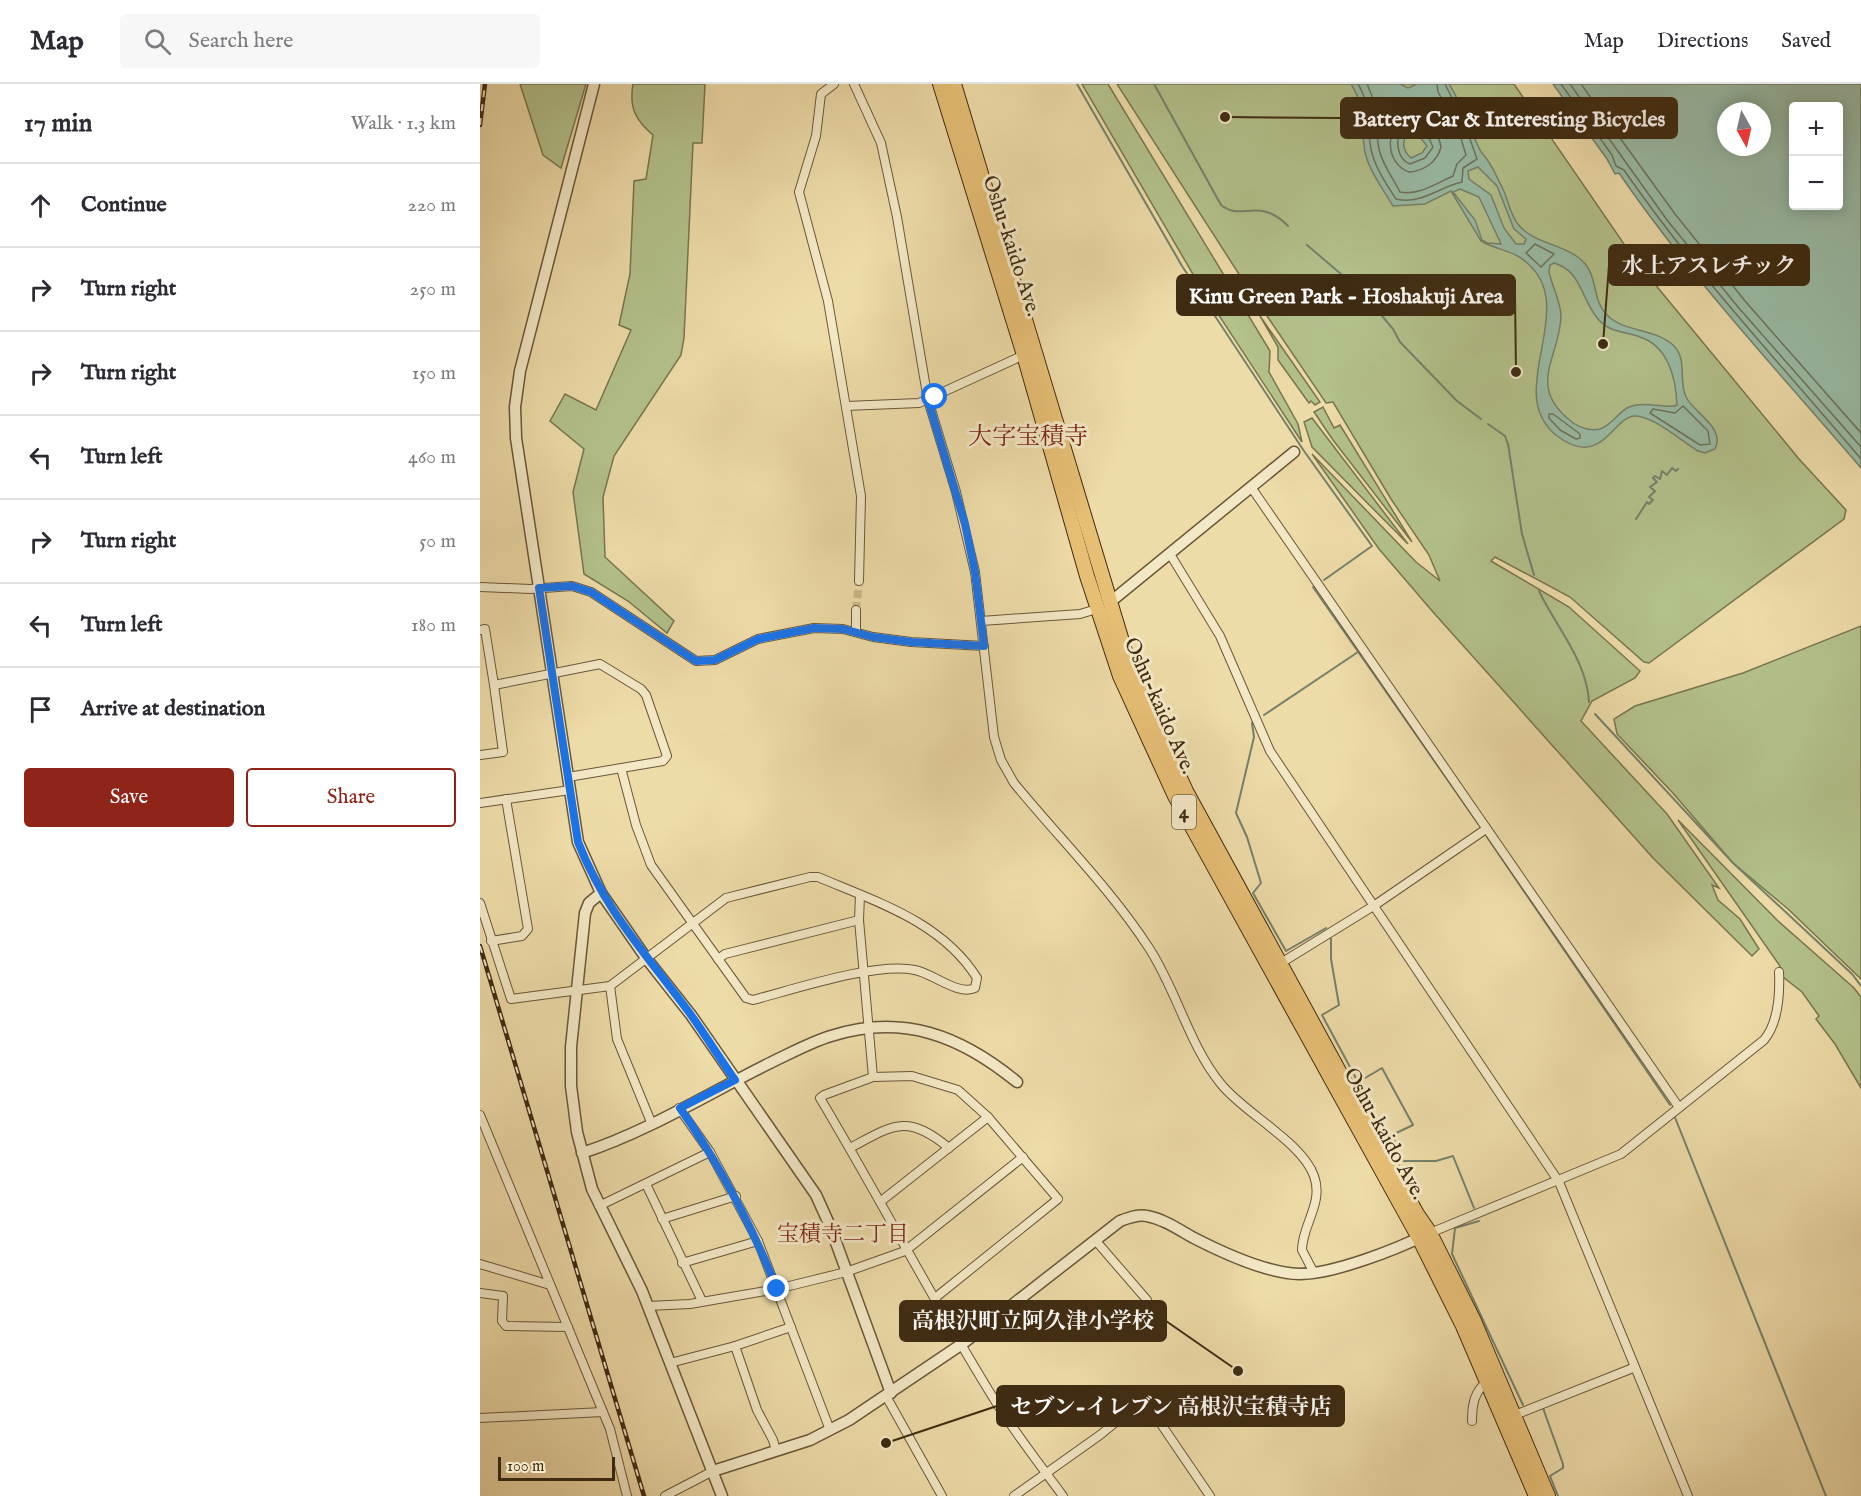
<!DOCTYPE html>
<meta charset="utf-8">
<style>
:root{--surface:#fff;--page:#f7f7f7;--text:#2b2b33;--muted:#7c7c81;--line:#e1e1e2;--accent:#8f2418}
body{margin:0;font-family:"IM FELL English","Noto Serif JP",serif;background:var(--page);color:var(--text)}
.controls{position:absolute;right:18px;top:18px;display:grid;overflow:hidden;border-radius:6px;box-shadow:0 3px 15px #0003}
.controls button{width:54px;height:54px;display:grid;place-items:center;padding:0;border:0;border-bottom:2px solid var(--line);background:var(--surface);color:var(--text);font:30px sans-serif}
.compass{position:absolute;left:1237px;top:18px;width:54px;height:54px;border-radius:50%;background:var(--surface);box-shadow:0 3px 15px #0003;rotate:172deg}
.scale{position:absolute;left:18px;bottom:15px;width:117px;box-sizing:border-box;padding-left:6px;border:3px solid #3e2b12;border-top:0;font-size:16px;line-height:21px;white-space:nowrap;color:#3e2b12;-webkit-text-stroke:4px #f3e8c6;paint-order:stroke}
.stop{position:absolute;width:18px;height:18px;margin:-14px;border:4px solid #1a73e8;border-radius:50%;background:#fff}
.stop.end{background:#1a73e8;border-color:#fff;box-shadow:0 2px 6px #0008}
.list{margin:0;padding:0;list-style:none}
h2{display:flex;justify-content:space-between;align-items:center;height:78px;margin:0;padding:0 24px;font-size:26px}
h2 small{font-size:20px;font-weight:400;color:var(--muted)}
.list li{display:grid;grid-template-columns:39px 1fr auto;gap:18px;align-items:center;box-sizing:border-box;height:84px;padding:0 24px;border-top:2px solid var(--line)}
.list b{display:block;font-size:22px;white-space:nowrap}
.list em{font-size:20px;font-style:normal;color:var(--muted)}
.actions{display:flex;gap:12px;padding:18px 24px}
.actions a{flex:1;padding:14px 0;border:2px solid var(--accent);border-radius:6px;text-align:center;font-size:21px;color:var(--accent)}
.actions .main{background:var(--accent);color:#fff}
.icon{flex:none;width:33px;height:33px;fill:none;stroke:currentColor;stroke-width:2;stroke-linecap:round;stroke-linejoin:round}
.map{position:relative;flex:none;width:1381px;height:1412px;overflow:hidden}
header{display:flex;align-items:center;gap:36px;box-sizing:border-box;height:84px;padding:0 30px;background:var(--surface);border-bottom:2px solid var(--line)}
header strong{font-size:28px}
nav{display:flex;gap:33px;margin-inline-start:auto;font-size:21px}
.search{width:420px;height:54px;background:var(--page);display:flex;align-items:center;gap:15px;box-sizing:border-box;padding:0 21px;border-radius:6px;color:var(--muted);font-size:22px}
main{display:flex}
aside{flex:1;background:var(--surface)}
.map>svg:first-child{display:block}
</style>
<header>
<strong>Map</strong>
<div class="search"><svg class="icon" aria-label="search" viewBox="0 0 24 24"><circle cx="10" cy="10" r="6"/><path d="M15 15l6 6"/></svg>Search here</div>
<nav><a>Map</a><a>Directions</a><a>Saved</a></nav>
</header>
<main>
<aside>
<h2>17 min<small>Walk · 1.3 km</small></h2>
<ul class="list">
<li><svg class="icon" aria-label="ahead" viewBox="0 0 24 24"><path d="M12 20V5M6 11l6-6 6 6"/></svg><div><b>Continue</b></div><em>220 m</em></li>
<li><svg class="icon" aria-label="right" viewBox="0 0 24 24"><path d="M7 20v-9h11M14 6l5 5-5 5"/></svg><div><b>Turn right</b></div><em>250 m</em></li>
<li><svg class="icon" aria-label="right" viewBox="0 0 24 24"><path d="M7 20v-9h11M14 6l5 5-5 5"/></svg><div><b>Turn right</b></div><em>150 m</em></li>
<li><svg class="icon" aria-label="left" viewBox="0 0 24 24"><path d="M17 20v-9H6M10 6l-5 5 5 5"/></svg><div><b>Turn left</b></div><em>460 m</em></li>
<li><svg class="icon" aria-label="right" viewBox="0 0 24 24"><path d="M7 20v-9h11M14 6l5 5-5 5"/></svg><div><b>Turn right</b></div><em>50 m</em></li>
<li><svg class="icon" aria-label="left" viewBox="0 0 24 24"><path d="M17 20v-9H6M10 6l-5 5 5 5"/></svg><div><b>Turn left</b></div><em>180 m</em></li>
<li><svg class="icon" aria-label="arrive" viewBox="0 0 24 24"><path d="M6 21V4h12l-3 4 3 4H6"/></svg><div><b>Arrive at destination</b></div></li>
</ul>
<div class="actions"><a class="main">Save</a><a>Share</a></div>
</aside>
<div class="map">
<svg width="1381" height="1412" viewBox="0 0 1381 1412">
<rect width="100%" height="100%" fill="#eddba8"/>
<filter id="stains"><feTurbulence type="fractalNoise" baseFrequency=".00333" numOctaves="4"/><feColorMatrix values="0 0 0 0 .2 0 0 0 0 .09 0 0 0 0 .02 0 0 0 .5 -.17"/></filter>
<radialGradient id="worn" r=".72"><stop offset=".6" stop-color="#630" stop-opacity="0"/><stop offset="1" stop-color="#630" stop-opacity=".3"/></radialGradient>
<g fill="#b3c18b" stroke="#78764e" stroke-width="1.5">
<polygon points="40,0 106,0 81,84 63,71"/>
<path d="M 153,0 L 225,0 L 222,59 L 213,59 L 204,254 L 201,271 L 134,372 L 123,413 L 125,473 L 194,537 L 187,549 L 148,517 L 104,490 L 93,408 L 104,365 L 70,337 L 85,310 L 116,326 L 151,246 L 139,241 L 150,190 L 154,97 L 166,95 L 173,51 C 155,36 149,23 153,0 Z"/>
<polygon points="602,0 628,0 790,267 789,288 818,340 822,358 721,204"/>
<polygon points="637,0 1034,0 1155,176 1319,375 1366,426 1364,435 1169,579 1164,578 1090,513 1015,473 1011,477 1089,523 1160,587 1155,594 1112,617 1101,637 1187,730 1239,804 1232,801 1238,816 1260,835 1279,865 1272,872 1173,774 953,528 899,465 832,370 936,478 960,497 949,471 911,415 853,318 846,319 764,198"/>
<polygon points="780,232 840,318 835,321 831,317 829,319 798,276 798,263"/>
<polygon points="843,323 854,344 860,341 932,458 853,356 834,328"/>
<polygon points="832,334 928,460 832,363 824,338"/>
<polygon points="1381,542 1381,895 1308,825 1253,779 1192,708 1137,650 1134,635 1155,622 1263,589"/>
<polygon points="1198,736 1297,836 1374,904 1381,913 1381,1004 1355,960 1336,935 1339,932 1322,908 1303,893 1300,882"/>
</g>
<g fill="#99bba6" stroke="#75816b" stroke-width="1.5" fill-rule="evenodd">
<path d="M 871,0 L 920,0 L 928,4 L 937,0 L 969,0 C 983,21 989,44 1000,66 C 1002,70 1006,73 1008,77 C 1014,85 1018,96 1023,105 C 1028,116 1030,129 1037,139 C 1054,162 1089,159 1106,181 C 1118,196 1112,216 1127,231 C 1143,248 1174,244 1193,261 C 1208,275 1198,296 1206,313 C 1214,329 1246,344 1235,365 L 1225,369 L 1218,367 C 1202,358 1174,332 1155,332 C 1133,332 1122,386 1077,352 C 1021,308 1102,224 1046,178 C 1033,166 1016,166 1001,157 L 971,107 L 945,120 L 913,122 C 903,105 889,87 885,68 C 880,41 887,25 871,0 ZM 936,48 L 947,62 L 942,69 L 931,74 C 921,65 920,50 936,48 ZM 998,83 L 1017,102 L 1034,145 L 1046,155 L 1044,160 L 1036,160 L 1024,144 L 1011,111 L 989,95 L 988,87 ZM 980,105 L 999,113 L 1021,160 L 1007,159 L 1002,156 L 995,136 L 973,108 ZM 1074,179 C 1101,186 1102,217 1118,235 C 1130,249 1144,247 1160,253 C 1188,262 1196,294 1197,321 C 1189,326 1165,316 1149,323 C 1138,328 1131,342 1120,345 C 1107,348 1096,342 1087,334 C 1048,300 1080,272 1081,232 C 1081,219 1072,202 1069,188 L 1070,181 Z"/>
<path d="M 1073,0 L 1381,0 L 1381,384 C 1298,287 1211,194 1139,89 L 1135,90 L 1127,75 ZM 1314,22 L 1358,22 L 1358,122 L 1314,122 ZM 1246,27 L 1282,27 L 1282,63 L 1246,63 Z"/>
</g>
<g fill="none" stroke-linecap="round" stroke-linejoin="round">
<g stroke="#6c735c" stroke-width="1.5">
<path d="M 878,0 C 893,25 885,43 892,69 C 896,85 907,101 916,115 C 941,121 959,103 982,98 L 983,84 L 997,75 L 984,38 L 965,0"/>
<path d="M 887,0 C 899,24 894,40 899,65 C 902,80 913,94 920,108 C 938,112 957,99 973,92 L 977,80 L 986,71 L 977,41 L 958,8 L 957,0"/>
<path d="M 1081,0 L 1132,71 L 1136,82 L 1144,86 C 1215,189 1300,279 1381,375"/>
<polyline points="1090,0 1187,136 1258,223 1381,363"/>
<polyline points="1101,0 1195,130 1265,217 1381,349"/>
<polygon points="953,18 964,36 962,40 944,26"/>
<path d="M 935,35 C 948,37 959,50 961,63 C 957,78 944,87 929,88 C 909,81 904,53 919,39 Z"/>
<path d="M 935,42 L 948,52 L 953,63 L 945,74 L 930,80 C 917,75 914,55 923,45 Z"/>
<polygon points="1055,160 1074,170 1061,183 1046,169"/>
<polygon points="1203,322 1228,347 1230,360 1220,361 1170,329 1173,325 1195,329"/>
<polygon points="1069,330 1073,330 1100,350 1100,354 1096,355 1080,346 1069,334"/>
</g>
<g stroke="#75816b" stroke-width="2">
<polyline points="597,0 702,182 824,367 892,462 844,496"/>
<path d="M 674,0 L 741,121 C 762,138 779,112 808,142"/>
<polyline points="827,161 882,208 913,245 920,258 977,317 1001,335"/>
<polyline points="1008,340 1025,352 1028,360 1042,450 1054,491"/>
<polyline points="1156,435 1167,418 1169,420 1173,416 1169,413 1175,407 1170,403 1177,398 1173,394 1175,392 1180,395 1182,387 1187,391 1192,384 1196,387 1198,385"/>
<polyline points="833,503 999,741"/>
<path d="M 1059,507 C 1076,543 1107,577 1109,618"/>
<polyline points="1115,630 1253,779 1372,890 1381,902"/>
<polyline points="784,631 878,568"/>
<polyline points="772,639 774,653 756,729 767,753 781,799 773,809 806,867 846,844"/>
<polyline points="1007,753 1190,1021"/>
<polyline points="851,855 851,875 859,921 842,931 877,996 880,997 902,984 933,1041 912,1051 923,1077 956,1077 973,1072 994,1124"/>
<polyline points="1194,1031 1346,1412"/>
<polyline points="999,1137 975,1144 972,1170 1043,1321"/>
<polyline points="1063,1324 1083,1380 1083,1384 1070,1392 1078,1412"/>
</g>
<polyline stroke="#cab88a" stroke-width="8" stroke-dasharray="8 4" stroke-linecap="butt" points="376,526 379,497"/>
<defs>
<g id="minor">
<polyline points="354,0 341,10 336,52 319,108 348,217 381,412 379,497"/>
<path d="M 374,0 L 401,59 L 417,133 L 448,316 L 476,408 L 495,488 L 514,653 L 521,676 L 534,699 C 579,754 630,804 669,864 C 697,907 709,961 741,1000 C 764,1029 822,1058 834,1092 C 844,1119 822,1141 822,1166 L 834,1189"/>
<polyline points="366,322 439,319 544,271"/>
<polyline points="771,403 1198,1022"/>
<polyline points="690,470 740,552 790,667 1079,1098 1208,1412"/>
<polyline points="0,503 50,505 92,502 111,508 216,577 235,576 278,555 334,544 363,545 393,553 431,558 504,562"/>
<polyline points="501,537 600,530 620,524"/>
<polyline points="0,546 5,545 14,601 120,580 161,605 166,611 187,672 183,677 88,693"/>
<polyline points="376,548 376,526"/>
<polyline points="0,671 23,668 14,601"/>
<polyline points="0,719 90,706"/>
<polyline points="380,811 379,836 393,993"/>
<path d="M 0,819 L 31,915 L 130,902 L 246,814 L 330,793 L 338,793 C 397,818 462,838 497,894 L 495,904 C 478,912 452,889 435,886 C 395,878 315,905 273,916 L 266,914 L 171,781 L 156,741 L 141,684"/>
<polyline points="11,857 42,852 48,845 26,715"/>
<polyline points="238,875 245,870 379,836"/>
<polyline points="801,879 895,821 1006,745"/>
<polyline points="130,902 137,955 171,1038"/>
<polyline points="199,1024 230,1068"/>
<polyline points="0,1031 130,1345 147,1412"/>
<path d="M 370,1064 C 413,1041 427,1029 469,1064"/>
<polyline points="166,1100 222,1217"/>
<polyline points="400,1118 508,1033"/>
<polyline points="119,1122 230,1068 278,1157 350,1346"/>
<polyline points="182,1135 256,1112"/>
<path d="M 950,1149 L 1141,1070 L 1284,956 C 1298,939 1300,910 1299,888"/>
<polyline points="616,1157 667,1216"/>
<polyline points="202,1179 278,1157"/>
<polyline points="0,1180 70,1201"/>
<polyline points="0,1209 23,1212 22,1237 26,1242 88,1243"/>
<path d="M 455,1214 L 578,1115 L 508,1033 L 478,1006 L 432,992 L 393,993 L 344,1011 L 340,1014 C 398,1111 450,1211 509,1307 C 531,1344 558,1378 583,1412"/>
<polyline points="168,1222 210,1220 297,1205 366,1188 425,1167 543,1073"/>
<polyline points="190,1279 255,1262"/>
<polyline points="406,1312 462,1412"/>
<polyline points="1035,1331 1153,1284"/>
<polyline points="0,1334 123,1328"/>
<path d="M 992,1337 C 992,1321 994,1307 1008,1297"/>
<polyline points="296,1366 293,1356 277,1326 255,1262 311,1243"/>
<polyline points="185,1412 233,1387"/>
<polyline points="534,1412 620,1351 664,1315 730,1412"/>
</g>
<g id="tertiary">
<polyline points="114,0 40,287 35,323 36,354 98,758 121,809 109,819 105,829 91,963 91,1002 97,1048 112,1105 162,1207 242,1412"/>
<polyline points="629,519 814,368"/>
<polyline points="121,809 166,874 211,931 336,1111 350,1142 411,1309"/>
<path d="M 102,1069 C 167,1048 231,1008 292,978 C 311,969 331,958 351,952 C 423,929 481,952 537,998"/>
<path d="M 233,1387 L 330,1356 L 369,1336 L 482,1260 L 640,1137 C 648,1134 658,1130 667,1132 C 683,1135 698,1145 712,1153 C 741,1168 786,1189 819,1190 C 853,1190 915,1166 945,1151"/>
</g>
<g id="trunk">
<polyline points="460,0 544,271 607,492 640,592 695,712 939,1154 983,1242 1056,1412"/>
<polyline points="474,0 651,587 706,707 937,1130 950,1149 994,1237 1068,1412"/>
</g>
</defs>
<use href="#minor" stroke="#6a5738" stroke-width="10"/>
<use href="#tertiary" stroke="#6a5738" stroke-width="13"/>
<use href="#trunk" stroke="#3e2b12" stroke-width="16"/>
<use href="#minor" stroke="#f3e8c6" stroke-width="8"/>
<use href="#tertiary" stroke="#f3e8c6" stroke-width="10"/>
<use href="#trunk" stroke="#e6be74" stroke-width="14"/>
<defs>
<g id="rail">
<polyline points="0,41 5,0"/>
<polyline points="0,862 164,1412"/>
</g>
</defs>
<use href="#rail" stroke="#3e2b12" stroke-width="4.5"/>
<use href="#rail" stroke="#f3e8c6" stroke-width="2" stroke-dasharray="7" stroke-linecap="butt"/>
</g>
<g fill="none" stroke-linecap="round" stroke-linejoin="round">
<path stroke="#1a73e8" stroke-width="8" d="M 297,1205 C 271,1140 240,1081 200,1024 L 255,996 C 240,975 226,952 211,931 C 168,872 125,827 98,758 L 59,504 L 92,502 L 111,508 L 216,577 L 235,576 L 278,555 L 334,544 L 363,545 L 393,553 L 431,558 L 504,562 L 495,488 L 485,440 L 448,316 L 455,313"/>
</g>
<g text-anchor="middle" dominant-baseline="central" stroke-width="6" stroke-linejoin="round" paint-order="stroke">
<rect fill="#f3e8c6" stroke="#746448" stroke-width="1.5" x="692" y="711" width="24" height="34" rx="4.5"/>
<g font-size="20" font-weight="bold" fill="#3e2b12">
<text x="704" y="728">4</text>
</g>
<g font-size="21" fill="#3e2b12" stroke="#f3e8c6">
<text transform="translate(531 162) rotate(72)">Oshu-kaido Ave.</text>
<text transform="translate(679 622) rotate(66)">Oshu-kaido Ave.</text>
<text transform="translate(904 1050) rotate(61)">Oshu-kaido Ave.</text>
</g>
<g font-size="22" fill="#7a1f14" stroke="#f3e8c6">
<text x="363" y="1151">宝積寺二丁目</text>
</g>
<g font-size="24" fill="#7a1f14" stroke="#f3e8c6">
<text x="548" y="353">大字宝積寺</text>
</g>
</g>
<path fill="none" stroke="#3e2b12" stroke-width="2" d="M745 33L861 34M1123 260L1129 181M1036 288L1035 211M758 1287L686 1237M406 1359L517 1322"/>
<g fill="#3e2b12" stroke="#f3e8c6" stroke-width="2">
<circle cx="745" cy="33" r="6"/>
<circle cx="1123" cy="260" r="6"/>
<circle cx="1036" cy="288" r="6"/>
<circle cx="758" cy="1287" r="6"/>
<circle cx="406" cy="1359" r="6"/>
</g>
<g fill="#3e2b12" stroke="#3e2b12" stroke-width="2">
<rect x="861" y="14" width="336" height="40" rx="6"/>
<rect x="1129" y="161" width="200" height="40" rx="6"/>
<rect x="697" y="191" width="338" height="40" rx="6"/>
<rect x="420" y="1217" width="266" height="40" rx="6"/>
<rect x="517" y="1302" width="347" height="40" rx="6"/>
</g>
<g font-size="22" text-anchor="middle" font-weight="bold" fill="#fff">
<text x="1029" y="42">Battery Car &amp; Interesting Bicycles</text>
<text x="1229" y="189">水上アスレチック</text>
<text x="866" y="219">Kinu Green Park - Hoshakuji Area</text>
<text x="553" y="1244">高根沢町立阿久津小学校</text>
<text x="691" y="1330">セブン-イレブン 高根沢宝積寺店</text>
</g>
<rect width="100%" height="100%" filter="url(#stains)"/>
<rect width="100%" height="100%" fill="url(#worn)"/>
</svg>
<div class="controls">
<button>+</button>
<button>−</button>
</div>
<svg class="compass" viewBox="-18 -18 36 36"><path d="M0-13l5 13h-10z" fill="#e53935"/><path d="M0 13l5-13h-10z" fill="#7c7c81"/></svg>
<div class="scale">100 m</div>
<div class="stop" style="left:455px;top:313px"></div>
<div class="stop end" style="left:297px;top:1205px"></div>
</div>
</main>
